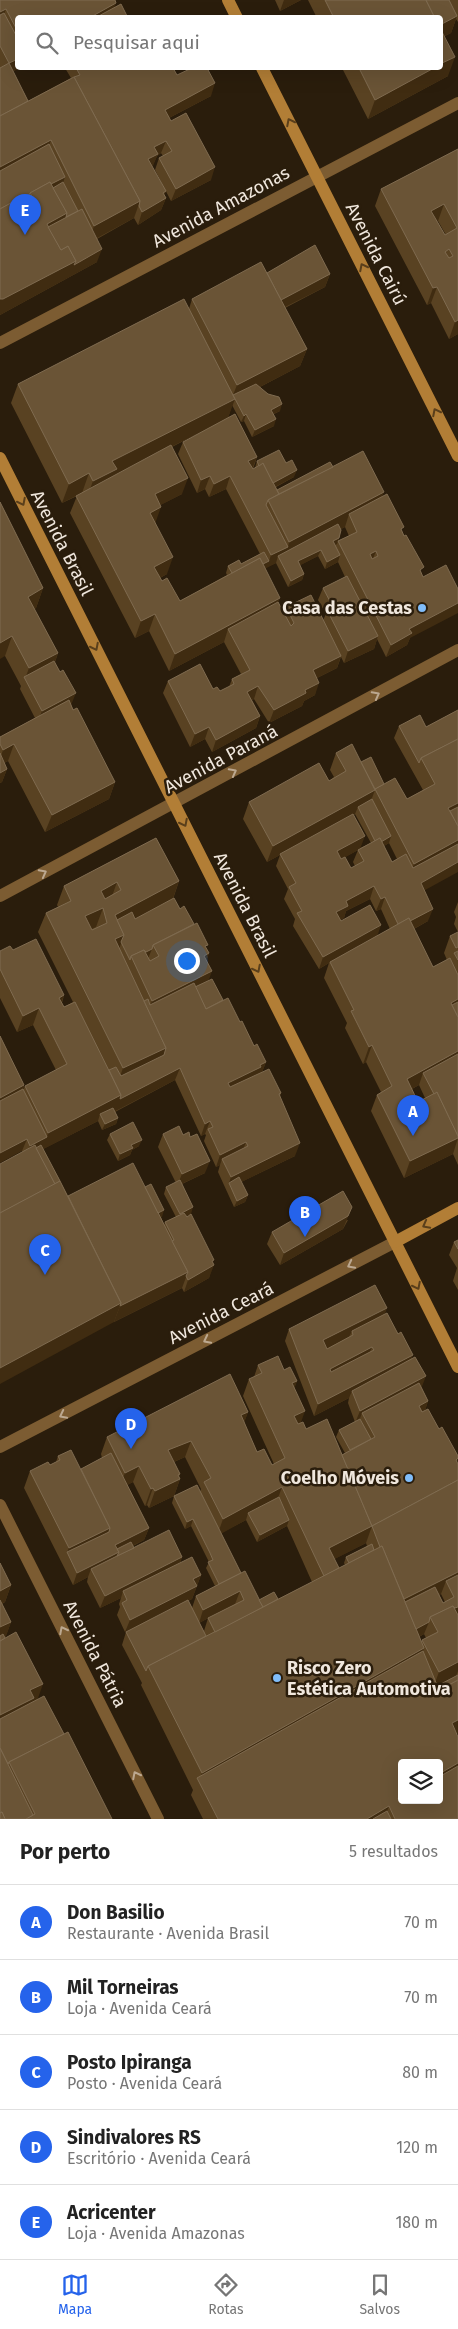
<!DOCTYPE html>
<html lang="pt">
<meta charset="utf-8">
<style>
:root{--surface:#fff;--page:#f2f2f2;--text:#222;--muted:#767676;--line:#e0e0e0;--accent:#2563eb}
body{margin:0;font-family:"Fira Sans",sans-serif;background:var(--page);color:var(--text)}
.controls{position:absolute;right:15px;bottom:15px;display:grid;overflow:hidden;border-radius:5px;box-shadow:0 5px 20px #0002}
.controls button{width:45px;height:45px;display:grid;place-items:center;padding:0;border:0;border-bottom:1px solid var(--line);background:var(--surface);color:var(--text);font:25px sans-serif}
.you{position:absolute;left:186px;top:960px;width:18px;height:18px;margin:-12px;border:4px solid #fff;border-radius:50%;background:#1a73e8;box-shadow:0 0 0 8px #1a73e833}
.badge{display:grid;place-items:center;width:32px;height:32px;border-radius:50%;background:var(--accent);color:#fff;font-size:16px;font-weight:700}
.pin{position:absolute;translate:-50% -41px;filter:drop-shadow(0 1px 2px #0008)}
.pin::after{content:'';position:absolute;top:26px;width:18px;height:15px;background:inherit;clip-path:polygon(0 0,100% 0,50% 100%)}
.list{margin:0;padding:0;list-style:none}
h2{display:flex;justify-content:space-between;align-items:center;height:65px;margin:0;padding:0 20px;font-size:21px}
h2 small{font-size:16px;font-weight:400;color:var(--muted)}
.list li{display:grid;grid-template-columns:32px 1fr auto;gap:15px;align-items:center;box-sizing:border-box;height:75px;padding:0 20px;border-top:1px solid var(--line)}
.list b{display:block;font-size:19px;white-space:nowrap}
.list p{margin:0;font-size:16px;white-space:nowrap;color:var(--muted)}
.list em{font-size:16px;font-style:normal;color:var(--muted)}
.icon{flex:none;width:28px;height:28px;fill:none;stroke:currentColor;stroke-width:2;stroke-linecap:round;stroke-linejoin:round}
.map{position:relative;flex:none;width:458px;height:1819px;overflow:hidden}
.search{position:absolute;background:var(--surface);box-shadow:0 5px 20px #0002;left:15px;right:15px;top:15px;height:55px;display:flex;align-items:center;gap:12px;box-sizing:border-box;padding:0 18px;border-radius:5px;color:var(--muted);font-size:19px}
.sheet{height:440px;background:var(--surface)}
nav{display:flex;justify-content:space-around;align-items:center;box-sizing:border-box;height:70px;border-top:1px solid var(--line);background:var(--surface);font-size:14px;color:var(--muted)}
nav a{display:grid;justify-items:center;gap:2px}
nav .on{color:var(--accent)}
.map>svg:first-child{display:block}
</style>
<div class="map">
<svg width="458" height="1819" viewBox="0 0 458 1819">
<rect width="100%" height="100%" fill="#2a1d0c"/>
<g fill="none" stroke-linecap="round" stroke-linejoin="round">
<g stroke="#7c5c32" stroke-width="12">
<polyline points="0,343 458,103"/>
<polyline points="0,896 458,650"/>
<polyline points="0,1505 158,1819"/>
</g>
<polyline stroke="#7c5c32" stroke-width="12" points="0,1447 395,1242"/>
<g stroke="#b27e36" stroke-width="12">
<polyline points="228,0 237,18"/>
<polyline points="262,68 458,456"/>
<polyline points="0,458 458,1367"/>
<polyline points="395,1242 458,1208"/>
</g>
</g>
<g fill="#594222" fill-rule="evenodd">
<polygon points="0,0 115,7 128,18 18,18 18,68 20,68 13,71 28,101 71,78 65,68 173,68 177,75 211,96 169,118 211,180 171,201 155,170 159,158 163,156 161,153 157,156 152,167 166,191 164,195 166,198 161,210 138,225 134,218 97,239 97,262 0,315"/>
<polygon points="275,0 301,0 280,11"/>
<polygon points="308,0 458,0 458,22 456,19 451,33 445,36 448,76 368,119 342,68 440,68 440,18 317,18"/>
<path d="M 458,149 L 458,334 L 449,339 L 431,303 L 427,305 L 375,206 L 381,189 ZM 437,221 L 438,221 L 446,235 L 445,235 Z"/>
<path d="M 267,273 L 330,274 L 325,287 L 285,308 L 307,349 L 300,366 L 260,387 L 280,411 L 274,414 L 274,426 L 252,437 L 244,421 L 241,422 L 232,405 L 228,418 L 257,457 L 253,469 L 255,468 L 257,461 L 294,477 L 276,487 L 277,490 L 333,467 L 383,497 L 402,532 L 421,573 L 410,638 L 407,645 L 386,657 L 377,639 L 374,649 L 344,663 L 341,657 L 337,668 L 317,678 L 315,695 L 304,701 L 302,706 L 269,723 L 254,699 L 252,700 L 260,716 L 256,728 L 212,752 L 205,739 L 190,747 L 163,693 L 168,681 L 213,689 L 220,691 L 229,687 L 232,679 L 241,674 L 224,642 L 169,671 L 149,631 L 135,638 L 70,513 L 77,496 L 62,503 L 11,403 L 18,384 L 189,309 L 192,299 ZM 225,419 L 183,442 L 178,454 L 197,493 L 205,489 L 209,497 L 226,489 L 260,554 L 241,564 L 228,566 L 226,573 L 227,575 L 180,601 L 162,581 L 160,578 L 167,574 L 155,523 L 160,505 L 182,494 L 172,447 ZM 345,527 L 349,536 L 338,541 L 341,529 ZM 318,556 L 325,569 L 338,562 L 345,577 L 323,588 L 318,600 L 326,614 L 323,620 L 286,607 L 284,613 L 278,602 L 265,568 L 276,563 L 288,587 L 302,580 L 304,574 L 300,565 Z"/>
<polygon points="0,502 43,588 36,608 34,609 58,653 55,662 71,705 115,782 109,799 45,832 8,761 4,763 7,769 2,782 0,783 0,737 35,718 20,689 21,686 5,656"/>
<path d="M 458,710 L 424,891 L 428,921 L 414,929 L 433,967 L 447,960 L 444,953 L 450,936 L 458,932 L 454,924 L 456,917 L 454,912 L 458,902 L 458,1165 L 453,1154 L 404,1178 L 371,1111 L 377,1095 L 381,1092 L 366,1062 L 363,1064 L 345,1028 L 347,1023 L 324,978 L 329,963 L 319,969 L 293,926 L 295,919 L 284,899 L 288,889 L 276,866 L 280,855 L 267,862 L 243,819 L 249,802 L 329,781 L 334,777 L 330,770 L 336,753 L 361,762 L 384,784 L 407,799 L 423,790 L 394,738 L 399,726 L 426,727 ZM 355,814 L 371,843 L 360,848 L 354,815 ZM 389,843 L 397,859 L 392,862 L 384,846 ZM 358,850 L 353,862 L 355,866 L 351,868 L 345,857 ZM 370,899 L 376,911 L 381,909 L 390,929 L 377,936 L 340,920 L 344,918 L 346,911 ZM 419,1085 L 425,1098 L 418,1102 L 412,1089 Z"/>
<polygon points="156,838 179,881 173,899 209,953 206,961 208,981 240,1022 254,1046 266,1062 262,1072 281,1093 280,1096 295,1156 241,1182 248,1195 245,1202 234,1207 218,1172 220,1165 216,1167 204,1141 206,1135 205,1134 201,1136 175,1080 115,1112 118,1118 116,1124 102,1130 98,1121 43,1149 68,1196 145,1187 162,1217 161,1217 164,1225 165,1222 176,1217 164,1194 166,1187 176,1183 158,1147 163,1134 183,1135 205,1173 182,1184 191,1214 186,1216 213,1263 209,1278 184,1292 182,1288 114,1322 22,1151 0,1036 24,1085 23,1090 25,1086 56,1070 33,1025 17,1032 0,998 0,951 13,950 64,995 62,1003 64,1007 73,1002 38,932 46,913 58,907 57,905 64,886"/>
<polygon points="110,1134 139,1146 132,1150 130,1155 118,1161 107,1140"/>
<polygon points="348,1220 343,1229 280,1265 267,1244 272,1232"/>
<polygon points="458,1240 458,1290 453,1281 457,1268 449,1255 454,1242"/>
<path d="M 385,1314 L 398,1334 L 412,1359 L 422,1388 L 428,1401 L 425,1410 L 458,1456 L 457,1463 L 458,1464 L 458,1733 L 457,1734 L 458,1819 L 203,1819 L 191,1795 L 193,1790 L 141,1685 L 142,1683 L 122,1645 L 126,1632 L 160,1615 L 125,1632 L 117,1615 L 120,1607 L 119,1604 L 121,1598 L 100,1608 L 87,1582 L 88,1577 L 73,1585 L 24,1488 L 30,1471 L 50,1465 L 56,1462 L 58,1456 L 81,1469 L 102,1458 L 101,1454 L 107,1437 L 248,1412 L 244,1422 L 257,1452 L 272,1465 L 274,1464 L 243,1396 L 249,1379 L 254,1377 L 258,1365 L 284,1370 L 297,1381 L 294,1388 L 301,1423 L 306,1429 L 342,1455 L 345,1453 L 336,1437 L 339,1430 L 355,1422 L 348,1403 L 349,1398 L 314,1416 L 285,1341 L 289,1329 ZM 185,1457 L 201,1489 L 200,1492 L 174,1496 L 172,1503 L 185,1529 L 191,1526 L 209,1562 L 206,1568 L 215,1586 L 196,1596 L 192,1608 L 188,1601 L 192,1599 L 201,1575 L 180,1563 L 182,1557 L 134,1548 L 133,1546 L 144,1540 L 149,1528 L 127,1485 L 133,1482 L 145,1506 L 147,1505 L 149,1508 L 174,1496 L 180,1479 L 179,1477 L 180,1474 L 174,1462 ZM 246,1520 L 257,1542 L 287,1526 L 312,1582 L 278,1599 L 259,1600 L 241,1573 L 221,1533 ZM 366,1543 L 367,1546 L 346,1557 L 344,1563 L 345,1565 L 339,1568 L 334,1559 ZM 441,1594 L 445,1602 L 443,1603 L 439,1595 ZM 235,1604 L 208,1618 L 204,1631 L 199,1623 ZM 424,1634 L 426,1638 L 422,1640 L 421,1642 L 419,1637 Z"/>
<polygon points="0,1563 11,1585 5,1602 2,1604 11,1622 5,1638 37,1700 64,1734 112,1819 0,1819"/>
</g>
<g fill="#402c11">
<polygon points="284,0 301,0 280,11"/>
<polygon points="116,3 111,18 89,18"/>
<polygon points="6,9 0,24 0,12"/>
<polygon points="457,16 451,33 440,38 440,25"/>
<polygon points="455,57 448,76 368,119 375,100 434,68 440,68 440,64"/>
<polygon points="18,59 18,68 20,68 4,76 9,63"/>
<polygon points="215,83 211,96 161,122 165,110"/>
<polygon points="51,140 45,156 0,180 0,167"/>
<polygon points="166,141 161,153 157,156 153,166 144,171 148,159 154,147"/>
<polygon points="215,167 211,180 171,201 176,189"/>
<polygon points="65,177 61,189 31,195"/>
<polygon points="166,191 163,200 166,198 161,210 138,225 142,212"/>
<polygon points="28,197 24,209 0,212"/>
<polygon points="140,201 134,218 88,243 94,226"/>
<polygon points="444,204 438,221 425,228 431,211"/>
<polygon points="67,213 64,223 45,228 47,224"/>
<polygon points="102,249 97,262 0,315 0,299 76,261"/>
<polygon points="330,274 325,287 273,313 278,301"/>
<polygon points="437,287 431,303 427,305 433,288"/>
<polygon points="458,320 458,334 449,339 455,322"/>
<polygon points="307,349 300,366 235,400 235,399 228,418 114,476 86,500 93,481 112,461 233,395 237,385"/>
<polygon points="282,404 280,411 269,416 271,410"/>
<polygon points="246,414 244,421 241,422 244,416"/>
<polygon points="276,419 274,426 252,437 255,430"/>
<polygon points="257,457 252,469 248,461"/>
<polygon points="297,470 294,477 267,491 269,485"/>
<polygon points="89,473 82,493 62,503 69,484"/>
<polygon points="210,476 205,489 197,493 201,480"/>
<polygon points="230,476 226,489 209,497 214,484"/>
<polygon points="188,478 182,494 149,511 155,494"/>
<polygon points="384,492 378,509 349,514 345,527 281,560 278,556 276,563 233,586 235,579 269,561 271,555 288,547 289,542"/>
<polygon points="161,507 155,524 150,513"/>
<polygon points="339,538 337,544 330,548 333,541"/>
<polygon points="321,550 318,556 295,568 298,561"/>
<polygon points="376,551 371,564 370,554"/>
<polygon points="340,555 338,562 325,569 327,562"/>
<polygon points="173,557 167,574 148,584 154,567"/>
<polygon points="304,574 302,580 288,587 291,581"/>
<polygon points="43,588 36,608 21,616 28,597"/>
<polygon points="280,598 274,615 228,629 224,642 169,671 175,654"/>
<polygon points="458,603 458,613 410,638 407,645 386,657 391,645 409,629"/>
<polygon points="155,614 149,631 135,638 141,621"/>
<polygon points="12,636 5,656 0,659 0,643"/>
<polygon points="378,636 374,649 344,663 348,651"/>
<polygon points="58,653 51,673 25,679 29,668"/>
<polygon points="341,656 337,668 309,682 313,670"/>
<polygon points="319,683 315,695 304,701 302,706 269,723 274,710 305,690"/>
<polygon points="258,686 254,699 243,705 247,692"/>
<polygon points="76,693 71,705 37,723 42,711"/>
<polygon points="260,716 256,728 212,752 216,740"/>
<polygon points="209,727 205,739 190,747 195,734"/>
<polygon points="14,744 8,761 0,765 0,759 3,750"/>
<polygon points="7,769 2,782 0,783 0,773"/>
<polygon points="115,782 109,799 45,832 52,815"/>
<polygon points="375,790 369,806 358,807 355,814 281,855 280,854 280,855 267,862 273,846"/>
<polygon points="458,803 458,817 451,820 448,808"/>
<polygon points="365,836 360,849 333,864 337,851"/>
<polygon points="391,836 389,843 375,851 377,844"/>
<polygon points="458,840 458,850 408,880 414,864"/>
<polygon points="458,862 458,872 416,895 421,883"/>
<polygon points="179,881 172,901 116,931 115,915"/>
<polygon points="117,882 110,902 94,911 101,891"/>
<polygon points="374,886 370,899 346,911 344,918 332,925 336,912 346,901"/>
<polygon points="385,897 381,909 376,911 381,899"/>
<polygon points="103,908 96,927 78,936 85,916"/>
<polygon points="433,909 428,921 395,939 400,927"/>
<polygon points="381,925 377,937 330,962 329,963 319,969 323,957"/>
<polygon points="124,935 117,955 115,939"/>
<polygon points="152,949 147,961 133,959"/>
<polygon points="209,953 203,970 204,956"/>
<polygon points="212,971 206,988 146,1017 152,1001"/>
<polygon points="64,995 58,1012 59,998"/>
<polygon points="458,999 458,1012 449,1007 451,1003"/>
<polygon points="39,1008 33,1025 17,1032 23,1016"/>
<polygon points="372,1045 366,1062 363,1064 369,1047"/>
<polygon points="166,1048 159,1068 116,1088 123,1068"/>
<polygon points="458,1051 458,1064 423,1073 419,1085 400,1095 407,1079"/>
<polygon points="266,1062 261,1075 223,1096 228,1083"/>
<polygon points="180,1068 175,1080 102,1118 100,1114 98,1121 26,1158 30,1146 47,1137 48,1133 121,1095"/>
<polygon points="24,1085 18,1102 0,1111 0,1098"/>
<polygon points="118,1118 116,1124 102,1130 105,1124"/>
<polygon points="210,1121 205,1134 201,1136 205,1124"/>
<polygon points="458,1138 453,1154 404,1178 410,1161"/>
<polygon points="27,1139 22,1151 0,1163 0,1153"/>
<polygon points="142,1140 139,1146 132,1150 130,1155 118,1161 120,1154 131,1145"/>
<polygon points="246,1142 241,1155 222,1159 220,1165 216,1167 220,1155"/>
<polygon points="300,1143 295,1156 231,1187 229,1183 231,1177"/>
<polygon points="210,1161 205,1173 177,1186 182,1174"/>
<polygon points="248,1195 245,1202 234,1207 237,1201"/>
<polygon points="193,1207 191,1214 177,1220 180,1214"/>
<polygon points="352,1207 343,1229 280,1265 284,1253"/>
<polygon points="164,1210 162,1217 149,1223 151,1217"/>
<polygon points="214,1260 211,1266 214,1265 209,1278 184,1292 188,1280"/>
<polygon points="188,1272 182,1288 114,1322 120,1306"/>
<polygon points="121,1303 114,1322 0,1384 0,1368"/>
<polygon points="387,1308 383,1320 352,1331 349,1337 319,1353 323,1340"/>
<polygon points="372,1347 367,1359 325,1381 330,1369"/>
<polygon points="413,1355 408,1368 352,1391 349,1398 314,1416 318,1404"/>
<polygon points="426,1376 421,1389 362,1413 359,1421 355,1423 360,1411"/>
<polygon points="297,1381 291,1398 292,1383"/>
<polygon points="428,1401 424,1414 419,1406"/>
<polygon points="305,1411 299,1428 294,1416"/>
<polygon points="248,1412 242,1429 241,1415"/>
<polygon points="191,1441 185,1457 162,1467 168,1450"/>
<polygon points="139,1466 133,1482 118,1490 125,1473"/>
<polygon points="180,1474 178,1480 180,1479 174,1496 149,1508 155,1491"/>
<polygon points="282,1487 276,1504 248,1513 246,1520 217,1536 223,1519"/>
<polygon points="153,1488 147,1505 145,1506 151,1489"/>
<polygon points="193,1519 191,1526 185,1529 187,1522"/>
<polygon points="289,1520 287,1526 257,1542 260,1535"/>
<polygon points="372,1526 366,1543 323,1565 329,1548"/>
<polygon points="110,1528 104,1544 67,1552 69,1548"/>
<polygon points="149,1528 144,1540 118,1553 117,1558 91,1569 88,1577 73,1585 77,1573 115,1545"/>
<polygon points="182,1557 178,1570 123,1591 121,1598 100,1608 105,1596"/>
<polygon points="458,1572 458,1585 446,1581 441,1594 404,1613 402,1600"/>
<polygon points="201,1575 192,1599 125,1632 130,1620 193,1579"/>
<polygon points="11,1585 5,1602 0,1604 0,1591"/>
<polygon points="240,1591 235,1604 199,1623 203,1610"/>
<polygon points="458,1607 458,1617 432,1620"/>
<polygon points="11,1622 5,1639 0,1641 0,1627"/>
<polygon points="429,1622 424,1634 407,1643 411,1631"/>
<polygon points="424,1648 417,1668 199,1782 202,1773"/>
<polygon points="458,1662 458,1671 456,1676 433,1688 439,1672"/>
<polygon points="43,1684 37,1701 0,1729 0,1715 30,1690"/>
<polygon points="458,1720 458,1733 446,1740 452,1723"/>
<polygon points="458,1763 458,1776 439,1787 439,1774"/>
<polygon points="389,1806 384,1819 367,1819"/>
</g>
<g fill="#6a5436" stroke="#7f6b50" fill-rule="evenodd">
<polygon points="0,0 115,0 116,3 89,18 18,18 18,32 6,9 0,12"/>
<polygon points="325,0 426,0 435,18 334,18"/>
<polygon points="426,0 449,0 457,16 440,25 440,18 435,18"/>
<polygon points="121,4 128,18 95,18"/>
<polygon points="4,13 18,39 18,59 9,63 0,46 0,15"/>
<polygon points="440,28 455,57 440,64"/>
<polygon points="9,63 28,101 0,116 0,68"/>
<polygon points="76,68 173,68 177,75 192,68 207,68 215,83 165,110 171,121 186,113 215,167 176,189 159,158 172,151 166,141 154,147 158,154 148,159 166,191 163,193 166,198 142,212 139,206 140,201 74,77 80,75"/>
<polygon points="359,68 434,68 375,100"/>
<polygon points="74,77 140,201 94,226 51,140 0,167 0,116"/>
<polygon points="49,144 65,177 51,184 50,182 30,193 28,197 22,200 20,198 0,209 0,171"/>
<path d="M 458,149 L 458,320 L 455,322 L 437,287 L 433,288 L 381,189 ZM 444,204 L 457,228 L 445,235 L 431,211 ZM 449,249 L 453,256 L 449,258 L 445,252 Z"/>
<polygon points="50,182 67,213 47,224 61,250 68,246 76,261 3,299 0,299 0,209 20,198 26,208 36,203 30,193"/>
<polygon points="63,182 78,211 66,217 67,213 53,188"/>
<polygon points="82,209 102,249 74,265 76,261 68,246 61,250 48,227"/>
<polygon points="315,245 330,274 281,300 267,273"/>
<polygon points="261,262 307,349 237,385 192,299"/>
<polygon points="184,299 235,399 112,461 117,469 93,481 89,473 69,484 18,384"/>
<polygon points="256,384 268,394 279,397 282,404 271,410 276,419 255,430 246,414 244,416 233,395"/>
<polygon points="235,414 257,457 248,461 253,469 263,463 279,494 268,500 266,505 288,547 271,555 230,476 214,484 210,476 201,480 183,442"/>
<polygon points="171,445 188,478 155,494 161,507 150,513 173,557 154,567 162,581 167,578 180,601 260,558 280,598 175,654 155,614 141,621 76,496"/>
<polygon points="279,450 286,463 292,460 297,470 273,483 263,463 259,466 257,461"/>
<polygon points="363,451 384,492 289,542 268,500"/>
<polygon points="330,462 333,467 279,494 277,490"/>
<path d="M 387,494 L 404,527 L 401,529 L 404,536 L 406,535 L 424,567 L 420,570 L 423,577 L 446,565 L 458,589 L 458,603 L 409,629 L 412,633 L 391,645 L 338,541 L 357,532 L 349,514 ZM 376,551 L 378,556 L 372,559 L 370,554 Z"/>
<polygon points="0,502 43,588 28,597 58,653 29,668 12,636 0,643"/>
<polygon points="338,524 341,530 339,538 333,541 340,555 327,562 321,550 298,561 304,574 291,581 278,556"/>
<polygon points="264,552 269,561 263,564 260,558 232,573 228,566 239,560 241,564"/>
<polygon points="347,576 378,636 348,651 327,610 333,607 323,588"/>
<polygon points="311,595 341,656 313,670 319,683 305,690 306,693 274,710 258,686 247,692 260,716 216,740 209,727 195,734 168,681 200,664 213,689 217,687 220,691 234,684 232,679 250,670 228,629 278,602 291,626 294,623 286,607"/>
<polygon points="54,661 60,672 63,670 76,693 42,711 24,677"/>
<polygon points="69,700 73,710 77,708 115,782 52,815 14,744 3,750 0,744 0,737"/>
<polygon points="458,710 458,739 421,758 419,763 399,726 420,715 426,727"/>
<polygon points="458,739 458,803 448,808 458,826 458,840 414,864 375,789 395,778 407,799 435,784 421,758"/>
<polygon points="352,744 375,790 273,846 249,802 319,763 329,781 346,771 336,753"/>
<polygon points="0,753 7,769 0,773"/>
<polygon points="371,757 384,784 375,789 361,762"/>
<polygon points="372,799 391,836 381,842 380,838 375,841 358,807"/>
<polygon points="458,807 458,826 450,811"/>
<polygon points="353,814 365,836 337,851 341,859 345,857 351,868 364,861 358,850 380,838 392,862 406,854 413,868 458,844 458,862 421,883 433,909 410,921 409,918 398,924 385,897 381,899 374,886 346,901 348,906 336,912 341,921 370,905 381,925 323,957 297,913 302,911 289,887 296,883 280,854"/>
<path d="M 156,838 L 179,881 L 115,915 L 124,935 L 115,939 L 166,1048 L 123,1068 L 46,913 L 71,901 L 64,886 ZM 117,882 L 121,890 L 105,899 L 101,891 ZM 103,908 L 107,923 L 92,930 L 85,916 Z"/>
<polygon points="174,898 180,909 184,906 194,924 153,945 152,949 146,952 144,950 131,956 130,960 121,942 124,935 117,920 132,912 135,919"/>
<polygon points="409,918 433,967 450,958 458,975 458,999 451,1003 458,1017 458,1051 407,1079 418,1102 437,1092 458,1136 458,1138 410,1161 377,1095 392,1086 372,1045 369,1047 351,1011 354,1010 330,962"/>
<polygon points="197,923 208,945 205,946 209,953 204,956 212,971 152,1001 131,956 144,950 150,961 159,956 153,945"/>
<polygon points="458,932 458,947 456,948 450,936"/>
<polygon points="36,939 64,995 59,998 64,1007 75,1002 121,1095 48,1133 25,1086 67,1064 39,1008 23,1016 0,969 0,951 10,946 13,950"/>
<polygon points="458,951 458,960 454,953"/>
<polygon points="212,979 223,1000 206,1009 195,987"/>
<polygon points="194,983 206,1009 228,998 240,1022 242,1021 254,1046 257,1044 266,1062 260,1065 261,1067 228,1083 230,1087 269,1069 281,1093 279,1094 300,1143 231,1177 222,1159 248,1146 246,1142 220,1155 208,1129 213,1127 210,1121 205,1124 180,1068 120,1099 121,1095 109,1070 116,1067 121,1076 164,1055 166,1048 144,1001 148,999 150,1005"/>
<polygon points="458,1002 458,1017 452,1005"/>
<polygon points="0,1036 24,1085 0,1098"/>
<polygon points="458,1054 458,1136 437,1092 434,1094 423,1073"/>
<polygon points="23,1089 47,1137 30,1146 27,1139 0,1153 0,1101"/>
<polygon points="113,1108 118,1118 105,1124 100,1114"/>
<polygon points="133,1122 142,1140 131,1145 133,1148 120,1154 110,1134"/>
<polygon points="179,1126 183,1135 189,1132 190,1137 197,1134 210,1161 182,1174 163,1134"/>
<polygon points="35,1145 55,1184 0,1213 0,1164"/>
<polygon points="41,1145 60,1181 55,1184 36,1148"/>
<polygon points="133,1163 188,1272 120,1306 121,1303 68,1196"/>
<polygon points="239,1177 248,1195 237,1201 229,1183"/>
<polygon points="180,1180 193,1207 180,1214 166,1187"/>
<polygon points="60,1181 121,1303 0,1368 0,1213"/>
<polygon points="151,1184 164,1210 158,1213 145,1187"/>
<polygon points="343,1191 352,1207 348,1216 284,1253 272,1232"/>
<polygon points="184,1213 187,1217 191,1214 214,1260 212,1261 214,1265 188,1280 186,1276 188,1272 172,1241 174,1240 165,1222"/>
<polygon points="458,1240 458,1249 454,1242"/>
<path d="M 375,1285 L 387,1308 L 323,1340 L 327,1349 L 353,1335 L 352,1331 L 387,1313 L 398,1334 L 401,1332 L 413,1355 L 318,1404 L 289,1329 ZM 372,1347 L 374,1350 L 331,1372 L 330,1369 Z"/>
<polygon points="278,1356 284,1370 290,1367 297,1381 292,1383 305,1411 294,1416 298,1424 303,1422 306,1429 327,1419 372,1526 329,1548 339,1568 324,1576 282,1487 223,1519 204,1482 211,1478 191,1441 168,1450 180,1474 178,1475 180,1479 155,1491 153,1488 151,1489 139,1466 125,1473 107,1437 230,1374 248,1412 241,1415 257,1452 264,1449 272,1465 285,1458 249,1379 262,1373 258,1365"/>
<polygon points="415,1357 426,1376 360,1411 352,1391"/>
<polygon points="419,1383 428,1401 419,1406 422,1412 428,1409 439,1429 442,1427 458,1456 458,1458 456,1460 458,1464 458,1480 372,1526 342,1455 375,1437 362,1413"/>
<polygon points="360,1419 371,1439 350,1450 339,1430"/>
<polygon points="71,1450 110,1528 69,1548 30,1471 48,1462 50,1465 60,1460 58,1456"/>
<polygon points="111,1453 149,1528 115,1545 119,1552 77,1573 67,1552 109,1532 110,1528 81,1469"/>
<polygon points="458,1480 458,1572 404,1599 382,1546 380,1547 372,1526"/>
<polygon points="197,1485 241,1573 219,1584 208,1562 213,1560 210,1553 193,1519 187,1522 174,1496"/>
<polygon points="279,1497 289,1520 260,1535 248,1513"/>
<polygon points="169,1530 182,1557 105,1596 91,1569"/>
<polygon points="131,1542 134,1548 117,1556 119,1552 117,1549"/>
<polygon points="372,1544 374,1550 349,1563 346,1557"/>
<polygon points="382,1546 424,1648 202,1773 148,1666"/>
<polygon points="192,1557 201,1575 193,1579 197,1586 130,1620 122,1603 127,1600 123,1591"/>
<polygon points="0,1563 11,1585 0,1591"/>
<polygon points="245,1571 263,1607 215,1632 208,1618 244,1600 240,1591 203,1610 196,1596"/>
<polygon points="458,1575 458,1607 455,1608 453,1606 430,1617 429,1622 416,1629 405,1602 435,1587 443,1603 454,1597 446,1581"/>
<polygon points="274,1592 278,1599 263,1607 259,1600"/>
<polygon points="0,1600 11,1622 0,1627"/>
<polygon points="188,1600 206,1636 148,1666 146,1671 126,1632"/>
<polygon points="453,1606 458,1615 458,1662 439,1672 422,1640 438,1632 430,1617"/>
<polygon points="16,1632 43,1684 30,1690 34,1698 0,1715 0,1641"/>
<polygon points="3,1634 5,1638 0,1641 0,1636"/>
<polygon points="423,1651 439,1690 458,1680 458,1720 452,1723 458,1737 458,1763 439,1774 439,1763 402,1763 402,1796 398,1798 399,1800 402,1799 402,1800 439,1800 439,1777 458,1766 458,1819 395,1819 389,1806 367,1819 218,1819 197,1778"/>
<polygon points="458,1675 458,1680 439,1690 437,1686"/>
<polygon points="44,1696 64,1734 9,1762 8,1764 0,1748 0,1719"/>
<polygon points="68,1732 112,1819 26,1819 35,1814 9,1762"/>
<polygon points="0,1748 33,1815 26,1819 5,1819 2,1812 0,1813"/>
<polygon points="387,1811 391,1819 373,1819"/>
<polygon points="2,1812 5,1819 0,1819 0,1813"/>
</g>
<defs><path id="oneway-chevron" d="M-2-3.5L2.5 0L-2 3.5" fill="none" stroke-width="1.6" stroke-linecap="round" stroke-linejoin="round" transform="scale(1.25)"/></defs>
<g stroke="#5a3f1b">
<use href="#oneway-chevron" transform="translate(290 122) rotate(-117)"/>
<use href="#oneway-chevron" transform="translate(363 267) rotate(-117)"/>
<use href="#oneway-chevron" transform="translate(436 412) rotate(-117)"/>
<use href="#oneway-chevron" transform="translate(22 502) rotate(63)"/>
<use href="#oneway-chevron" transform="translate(95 647) rotate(63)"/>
<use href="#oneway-chevron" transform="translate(184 823) rotate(63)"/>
<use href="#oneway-chevron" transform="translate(257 969) rotate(63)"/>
<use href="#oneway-chevron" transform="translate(426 1225) rotate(152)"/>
<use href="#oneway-chevron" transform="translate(417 1286) rotate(63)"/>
</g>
<g stroke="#bca890">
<use href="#oneway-chevron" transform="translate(376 695) rotate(-28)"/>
<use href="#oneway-chevron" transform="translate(233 772) rotate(-28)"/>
<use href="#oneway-chevron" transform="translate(43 873) rotate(-28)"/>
<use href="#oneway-chevron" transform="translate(351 1265) rotate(153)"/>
<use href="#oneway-chevron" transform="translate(207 1340) rotate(153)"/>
<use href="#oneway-chevron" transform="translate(63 1415) rotate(153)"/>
<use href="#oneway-chevron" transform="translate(63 1630) rotate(-117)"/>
<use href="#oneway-chevron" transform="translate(136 1775) rotate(-117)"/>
</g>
<g fill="#80bdfa" stroke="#2a1d0c" stroke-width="2">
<circle cx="422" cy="608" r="5"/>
<circle cx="409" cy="1478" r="5"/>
<circle cx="277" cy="1678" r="5"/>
</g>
<g text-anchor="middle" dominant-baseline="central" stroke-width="5" stroke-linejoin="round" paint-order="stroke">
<g font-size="18" fill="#f0e7dd" stroke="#2a1d0c">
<text transform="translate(221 207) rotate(-28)">Avenida Amazonas</text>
<text transform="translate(376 254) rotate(63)">Avenida Cairú</text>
<text transform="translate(62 543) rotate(63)">Avenida Brasil</text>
<text transform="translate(221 759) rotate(-28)">Avenida Paraná</text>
<text transform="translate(245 905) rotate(63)">Avenida Brasil</text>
<text transform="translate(221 1313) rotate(-27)">Avenida Ceará</text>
<text transform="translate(95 1654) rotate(63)">Avenida Pátria</text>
</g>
<g font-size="18" font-weight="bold" fill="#f0e7dd" stroke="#2a1d0c" text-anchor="end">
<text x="412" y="608">Casa das Cestas</text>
<text x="399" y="1478">Coelho Móveis</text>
<text x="287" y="1668" text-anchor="start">Risco Zero<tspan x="287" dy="21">Estética Automotiva</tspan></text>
</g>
</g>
</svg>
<div class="controls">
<button><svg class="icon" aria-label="layers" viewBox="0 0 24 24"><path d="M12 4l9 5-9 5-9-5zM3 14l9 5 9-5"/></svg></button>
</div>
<div class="you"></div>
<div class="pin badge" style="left:413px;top:1136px">A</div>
<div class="pin badge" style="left:305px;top:1237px">B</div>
<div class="pin badge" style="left:45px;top:1275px">C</div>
<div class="pin badge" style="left:131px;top:1449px">D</div>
<div class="pin badge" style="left:25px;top:235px">E</div>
<div class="search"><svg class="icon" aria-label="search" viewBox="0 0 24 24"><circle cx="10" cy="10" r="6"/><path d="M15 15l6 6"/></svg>Pesquisar aqui</div>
</div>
<section class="sheet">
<h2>Por perto<small>5 resultados</small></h2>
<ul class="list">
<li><span class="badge">A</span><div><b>Don Basilio</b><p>Restaurante · Avenida Brasil</p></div><em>70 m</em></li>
<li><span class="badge">B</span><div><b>Mil Torneiras</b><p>Loja · Avenida Ceará</p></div><em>70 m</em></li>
<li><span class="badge">C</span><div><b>Posto Ipiranga</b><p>Posto · Avenida Ceará</p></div><em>80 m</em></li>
<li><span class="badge">D</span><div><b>Sindivalores RS</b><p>Escritório · Avenida Ceará</p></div><em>120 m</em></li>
<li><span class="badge">E</span><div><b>Acricenter</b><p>Loja · Avenida Amazonas</p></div><em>180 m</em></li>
</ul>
</section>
<nav>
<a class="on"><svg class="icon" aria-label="map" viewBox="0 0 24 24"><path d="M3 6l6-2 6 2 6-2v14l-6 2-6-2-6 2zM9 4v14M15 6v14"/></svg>Mapa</a>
<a><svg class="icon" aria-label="directions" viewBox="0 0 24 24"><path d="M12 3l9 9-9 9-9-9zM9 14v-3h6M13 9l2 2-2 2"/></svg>Rotas</a>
<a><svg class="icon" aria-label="saved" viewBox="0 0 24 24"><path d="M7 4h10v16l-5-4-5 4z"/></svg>Salvos</a>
</nav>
